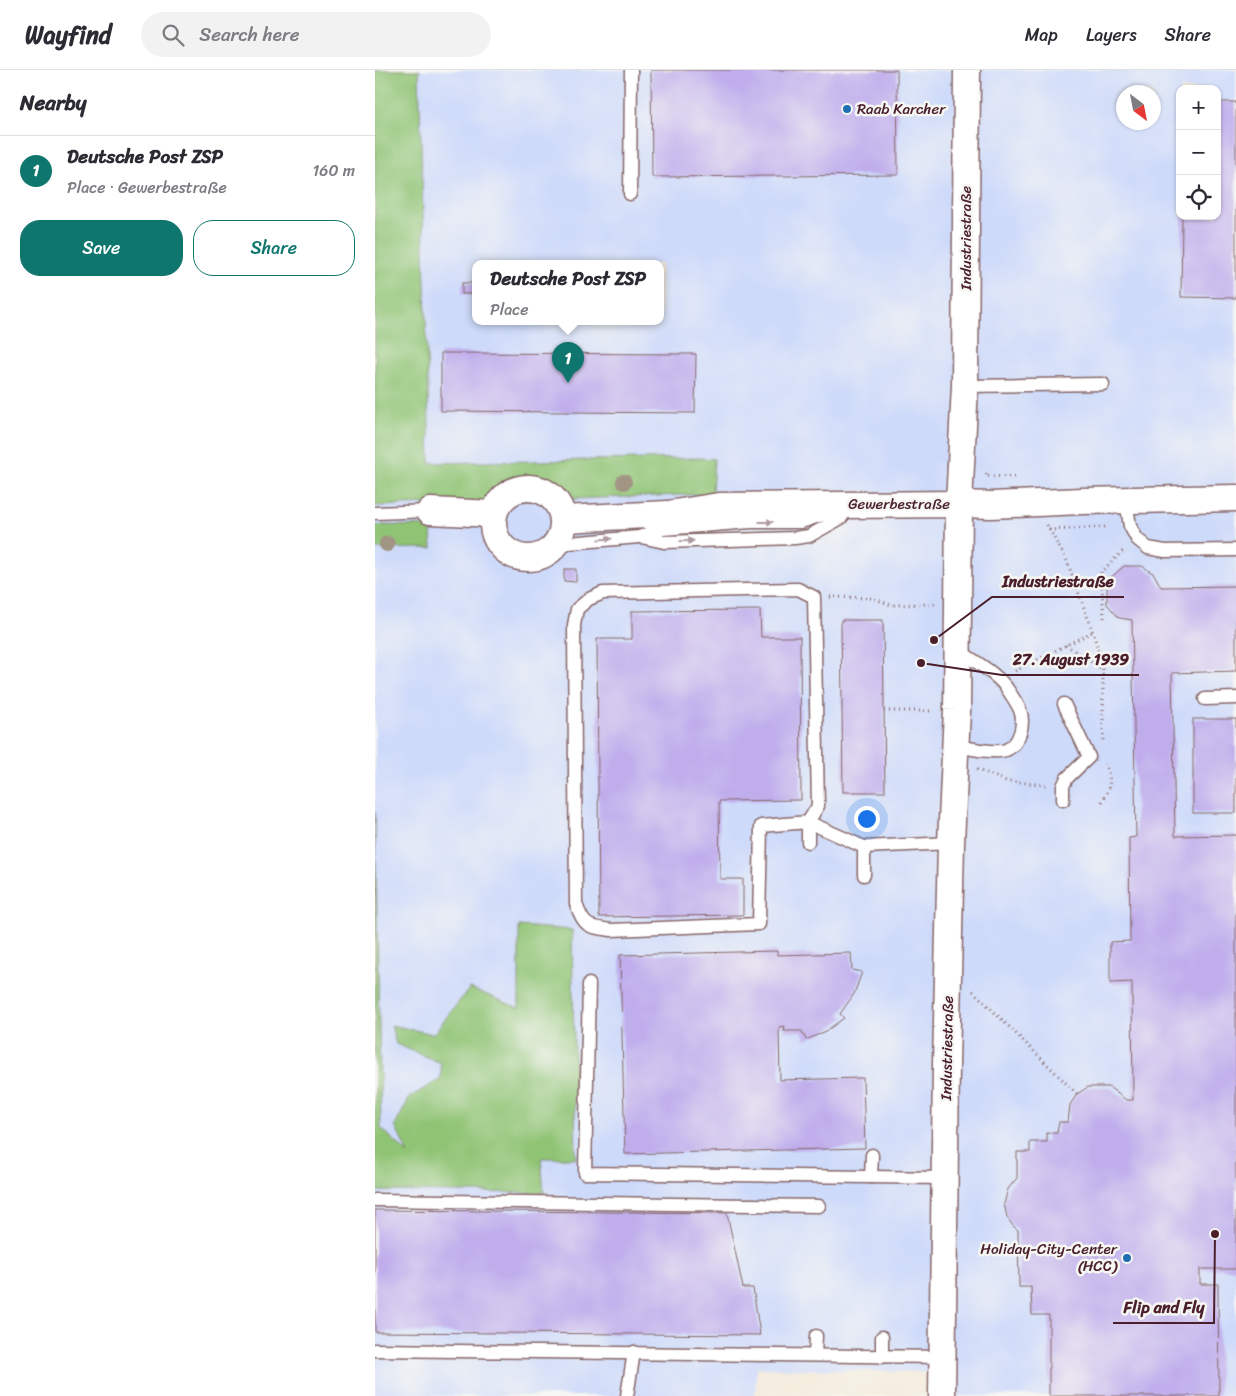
<!DOCTYPE html>
<meta charset="utf-8">
<style>
:root{--surface:#fff;--page:#f2f2f3;--text:#2b2b33;--muted:#7c7c81;--line:#e1e1e2;--accent:#0f766e}
body{margin:0;font-family:Sriracha,sans-serif;background:var(--page);color:var(--text)}
.controls{position:absolute;right:15px;top:15px;display:grid;overflow:hidden;border-radius:10px;box-shadow:0 1px 4px #0004}
.controls button{width:45px;height:45px;display:grid;place-items:center;padding:0;border:0;border-bottom:1px solid var(--line);background:var(--surface);color:var(--text);font:25px sans-serif}
.compass{position:absolute;left:741px;top:15px;width:45px;height:45px;border-radius:50%;background:var(--surface);box-shadow:0 1px 4px #0004;rotate:148deg}
.you{position:absolute;left:491px;top:748px;width:18px;height:18px;margin:-12px;border:4px solid #fff;border-radius:50%;background:#1a73e8;box-shadow:0 0 0 8px #1a73e833}
.badge{display:grid;place-items:center;width:32px;height:32px;border-radius:50%;background:var(--accent);color:#fff;font-size:16px;font-weight:700}
.pin{position:absolute;translate:-50% -41px;filter:drop-shadow(0 1px 2px #0008)}
.pin::after{content:'';position:absolute;top:26px;width:18px;height:15px;background:inherit;clip-path:polygon(0 0,100% 0,50% 100%)}
.popup{position:absolute;left:97px;top:190px;width:192px;height:65px;box-sizing:border-box;display:grid;place-content:center;border-radius:10px;background:var(--surface);filter:drop-shadow(0 1px 4px #0005);font-size:16px;white-space:nowrap;color:var(--muted)}
.popup b{font-size:19px;color:var(--text)}
.popup::after{content:'';position:absolute;left:50%;top:100%;margin-left:-10px;border:10px solid transparent;border-top-color:var(--surface)}
.list{margin:0;padding:0;list-style:none}
h2{display:flex;justify-content:space-between;align-items:center;height:65px;margin:0;padding:0 20px;font-size:21px}
h2 small{font-size:16px;font-weight:400;color:var(--muted)}
.list li{display:grid;grid-template-columns:32px 1fr auto;gap:15px;align-items:center;box-sizing:border-box;height:70px;padding:0 20px;border-top:1px solid var(--line)}
.list b{display:block;font-size:19px;white-space:nowrap}
.list p{margin:0;font-size:16px;white-space:nowrap;color:var(--muted)}
.list em{font-size:16px;font-style:normal;color:var(--muted)}
.actions{display:flex;gap:10px;padding:15px 20px}
.actions a{flex:1;padding:11px 0;border:1px solid var(--accent);border-radius:20px;text-align:center;font-size:18px;color:var(--accent)}
.actions .main{background:var(--accent);color:#fff}
.icon{flex:none;width:28px;height:28px;fill:none;stroke:currentColor;stroke-width:2;stroke-linecap:round;stroke-linejoin:round}
.map{position:relative;flex:none;width:861px;height:1326px;overflow:hidden}
header{display:flex;align-items:center;gap:30px;box-sizing:border-box;height:70px;padding:0 25px;background:var(--surface);border-bottom:1px solid var(--line)}
header strong{font-size:24px}
nav{display:flex;gap:28px;margin-inline-start:auto;font-size:18px}
.search{width:350px;height:45px;background:var(--page);display:flex;align-items:center;gap:12px;box-sizing:border-box;padding:0 18px;border-radius:28px;color:var(--muted);font-size:19px}
main{display:flex}
aside{flex:1;background:var(--surface)}
.map>svg:first-child{display:block}
</style>
<header>
<strong>Wayfind</strong>
<div class="search"><svg class="icon" aria-label="search" viewBox="0 0 24 24"><circle cx="10" cy="10" r="6"/><path d="M15 15l6 6"/></svg>Search here</div>
<nav><a>Map</a><a>Layers</a><a>Share</a></nav>
</header>
<main>
<aside>
<h2>Nearby<small></small></h2>
<ul class="list">
<li><span class="badge">1</span><div><b>Deutsche Post ZSP</b><p>Place · Gewerbestraße</p></div><em>160 m</em></li>
</ul>
<div class="actions"><a class="main">Save</a><a>Share</a></div>
</aside>
<div class="map">
<svg width="861" height="1326" viewBox="0 0 861 1326">
<rect width="100%" height="100%" fill="#f6f6f2"/>
<filter id="ink" filterUnits="userSpaceOnUse"><feTurbulence type="fractalNoise" baseFrequency=".02" numOctaves="2"/><feDisplacementMap in="SourceGraphic" scale="10" xChannelSelector="R" yChannelSelector="G"/><feConvolveMatrix kernelMatrix="1 2 1 2 8 2 1 2 1" color-interpolation-filters="sRGB"/></filter>
<filter id="wash" filterUnits="userSpaceOnUse"><feTurbulence type="fractalNoise" baseFrequency=".0096" numOctaves="4" result="noise"/><feDisplacementMap in="SourceGraphic" scale="20" xChannelSelector="R" yChannelSelector="G"/><feGaussianBlur stdDeviation="1.12" result="paint"/><feColorMatrix in="noise" values="0 0 0 0 0 0 0 0 0 0 0 0 0 0 0 0 0 1.4 0 .05"/><feComposite in="paint" operator="in"/></filter>
<g filter="url(#wash)">
<rect width="100%" height="100%" fill="#f4e9d7"/>
<path fill="#cedafa" fill-rule="evenodd" d="M 0,0 L 861,0 L 861,1326 L 582,1326 L 581,1303 L 382,1298 L 380,1326 L 0,1326 ZM 805,19 L 842,19 L 842,146 L 805,146 ZM 748,22 L 778,22 L 778,52 L 748,52 ZM 100,194 L 286,194 L 286,252 L 100,252 Z"/>
<g fill="#90c475" stroke="#6d7250">
<polygon points="0,0 44,0 55,393 324,388 339,389 337,424 0,436"/>
<polygon points="8,455 56,456 57,478 0,479 0,456"/>
<polygon points="0,742 6,1058 33,1084 20,1056 35,1027 66,1009 66,993 21,974 16,955 58,964 95,918 144,938 144,856 197,860 201,1088 166,1088 169,1123 0,1121"/>
</g>
<g id="blocks">
<g fill="#bfadec">
<polygon points="276,0 522,0 523,105 277,107"/>
<polygon points="842,32 861,32 861,228 806,227 807,146 842,146"/>
<rect x="87" y="213" width="13" height="11"/>
<polygon points="66,283 321,284 320,343 66,341"/>
<polygon points="749,496 767,496 779,504 786,517 861,516 861,601 797,603 800,766 861,765 861,1199 825,1199 825,1214 843,1214 844,1326 674,1326 674,1245 657,1245 656,1217 644,1217 643,1160 638,1156 632,1147 629,1134 633,1119 642,1108 642,1082 655,1082 655,1072 672,1072 672,1063 682,1063 684,1052 693,1052 695,1035 702,1024 713,1017 734,1017 751,1030 758,1030 757,912 735,913 735,872 755,871 754,768 761,767 757,550 744,548 732,534 732,511"/>
<polygon points="189,499 201,499 201,512 189,511"/>
<polygon points="385,540 386,567 425,567 426,730 344,731 345,809 368,809 368,845 224,847 222,569 257,569 257,541"/>
<polygon points="466,550 508,550 510,722 468,722"/>
<rect x="818" y="649" width="43" height="94"/>
<polygon points="402,881 402,885 476,883 477,900 487,902 479,924 465,944 469,948 451,961 431,970 427,961 409,961 410,956 404,957 405,1010 488,1008 490,1078 250,1084 245,885"/>
<polygon points="0,1140 352,1143 368,1218 378,1218 385,1265 0,1262"/>
</g>
</g>
</g>
<g filter="url(#ink)">
<use href="#blocks" fill-opacity="0" stroke="#866667" stroke-width="1"/>
<g fill="none" stroke-linecap="round" stroke-linejoin="round">
<defs>
<g id="lane">
<polyline points="255,124 256,0"/>
<polyline points="590,316 728,314"/>
<polyline points="751,430 755,456 762,469 773,478 790,481 861,480"/>
<polyline points="0,443 55,441"/>
<polyline points="266,467 289,472 420,468 434,466 466,448 475,436"/>
<polyline points="182,474 264,467 288,459 376,452 426,452 453,443"/>
<polyline points="830,629 861,628"/>
<path d="M 581,676 C 594,678 619,684 631,680 C 645,674 650,653 645,640 C 642,633 635,623 631,617 C 618,601 599,591 583,580"/>
<polyline points="688,730 688,716 692,708 714,687 689,634"/>
<path d="M 433,772 L 433,752 L 443,736 L 439,527 L 423,519 L 228,523 L 214,529 L 202,539 L 199,555 L 201,834 C 209,857 213,857 236,860 L 384,854 L 386,756 L 433,752 L 489,777 L 576,773"/>
<polyline points="489,805 489,777"/>
<polyline points="214,914 210,1103 569,1108"/>
<polyline points="496,1107 497,1085"/>
<polyline points="0,1130 444,1136"/>
<polyline points="0,1280 567,1287"/>
<polyline points="440,1285 441,1266"/>
<polyline points="507,1287 507,1267"/>
<polyline points="252,1326 259,1282"/>
</g>
<g id="street">
<circle cx="153" cy="453" r="35"/>
<polyline points="55,441 119,444"/>
<polyline points="188,449 293,444 344,436 584,434 616,435 707,431 861,428"/>
<polyline points="567,1326 571,995 576,773 582,640 584,434 590,316 592,0"/>
</g>
</defs>
<use href="#lane" stroke="#866667" stroke-width="15"/>
<use href="#street" stroke="#866667" stroke-width="29"/>
<g stroke="#866667" stroke-width="3" stroke-dasharray="1 4" stroke-linecap="butt">
<polyline points="611,403 611,406 642,407"/>
<polyline points="672,455 692,491 719,565 728,600 728,673"/>
<polyline points="674,460 731,457"/>
<polyline points="455,527 497,528 516,535 560,534"/>
<polyline points="729,548 726,502 747,482 750,481"/>
<polyline points="691,575 728,600"/>
<polyline points="640,601 717,562"/>
<polyline points="509,641 559,641"/>
<polyline points="602,699 631,711 671,715"/>
<path d="M 727,732 C 736,715 737,711 730,694"/>
<polyline points="598,921 702,1024"/>
</g>
<use href="#lane" stroke="#fff" stroke-width="12"/>
<use href="#street" stroke="#fff" stroke-width="26"/>
</g>
<g fill="#a29584">
<circle cx="249" cy="412" r="8"/>
<circle cx="12" cy="474" r="8"/>
</g>
<defs><path id="oneway-solid" d="M-6-.8H1V-3.2L6.5 0L1 3.2V.8H-6Z" transform="scale(1.25)"/></defs>
<g fill="#ae9aa0">
<use href="#oneway-solid" transform="translate(391 452)"/>
<use href="#oneway-solid" transform="translate(230 469) rotate(-4)"/>
<use href="#oneway-solid" transform="translate(312 471) rotate(-2)"/>
</g>
</g>
<g fill="#1f6fb2" stroke="#f6f6f2" stroke-width="2">
<circle cx="472" cy="39" r="5"/>
<circle cx="752" cy="1188" r="5"/>
</g>
<g text-anchor="middle" dominant-baseline="central" stroke-width="5" stroke-linejoin="round" paint-order="stroke">
<g font-size="15" fill="#4a1f2b" stroke="#f6f6f2" text-anchor="start">
<text x="482" y="39">Raab Karcher</text>
<text x="742" y="1179" text-anchor="end">Holiday-City-Center<tspan x="742" dy="17">(HCC)</tspan></text>
</g>
<g font-size="15" fill="#4a1f2b" stroke="#f6f6f2">
<text transform="translate(591 168) rotate(-90)">Industriestraße</text>
<text x="524" y="434">Gewerbestraße</text>
<text transform="translate(572 978) rotate(-89)">Industriestraße</text>
</g>
</g>
<path fill="none" stroke="#4a1f2b" stroke-width="2" d="M559 570L617 527H749M546 593L627 605H764M840 1164L839 1253H738"/>
<g fill="#4a1f2b" stroke="#f6f6f2" stroke-width="2">
<circle cx="559" cy="570" r="5"/>
<circle cx="546" cy="593" r="5"/>
<circle cx="840" cy="1164" r="5"/>
</g>
<g font-size="16" text-anchor="middle" font-weight="bold" fill="#4a1f2b" stroke="#f6f6f2" stroke-width="5" stroke-linejoin="round" paint-order="stroke">
<text x="683" y="517">Industriestraße</text>
<text x="696" y="595">27. August 1939</text>
<text x="789" y="1243">Flip and Fly</text>
</g>
</svg>
<div class="controls">
<button>+</button>
<button>−</button>
<button><svg class="icon" aria-label="locate" viewBox="0 0 24 24"><circle cx="12" cy="12" r="6"/><path d="M12 2v4M12 18v4M2 12h4M18 12h4"/></svg></button>
</div>
<svg class="compass" viewBox="-18 -18 36 36"><path d="M0-13l5 13h-10z" fill="#e53935"/><path d="M0 13l5-13h-10z" fill="#7c7c81"/></svg>
<div class="you"></div>
<div class="pin badge" style="left:193px;top:313px">1</div>
<div class="popup"><b>Deutsche Post ZSP</b>Place</div>
</div>
</main>
